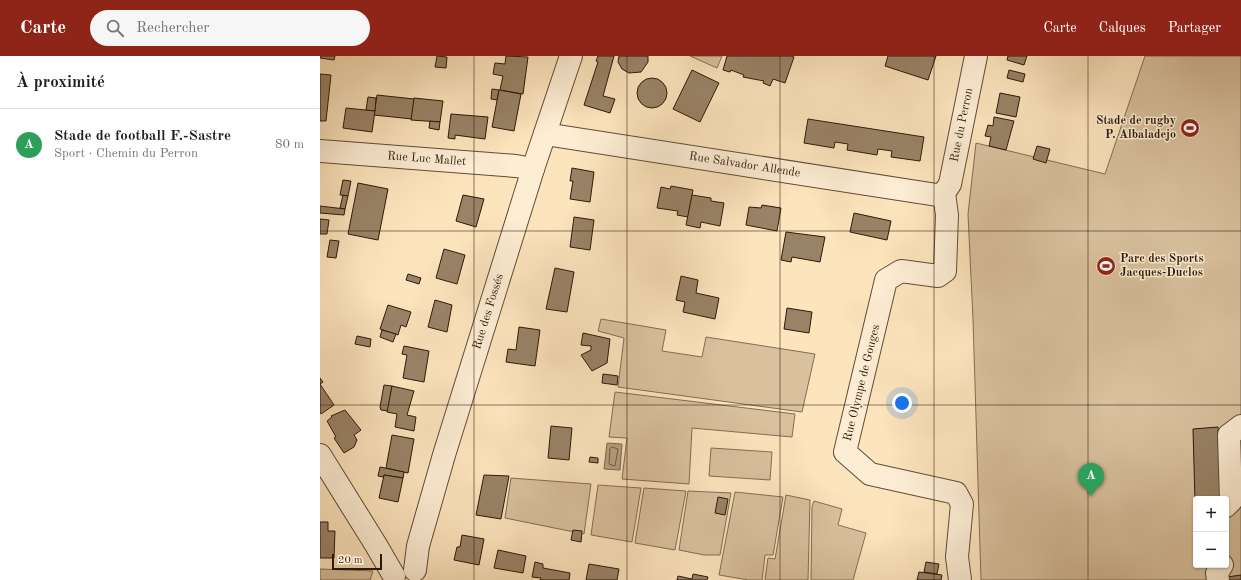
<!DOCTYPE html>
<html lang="fr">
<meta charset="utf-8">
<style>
:root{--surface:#fff;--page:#f6f6f6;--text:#202124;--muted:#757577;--line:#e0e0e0;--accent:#8f2418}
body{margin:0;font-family:"Old Standard TT",serif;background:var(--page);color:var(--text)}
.controls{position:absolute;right:12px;bottom:12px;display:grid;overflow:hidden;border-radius:4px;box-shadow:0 1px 3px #0004}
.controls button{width:36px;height:36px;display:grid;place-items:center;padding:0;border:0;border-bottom:1px solid var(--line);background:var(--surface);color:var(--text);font:20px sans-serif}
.scale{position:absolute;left:12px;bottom:10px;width:50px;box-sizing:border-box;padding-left:4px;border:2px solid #2d1909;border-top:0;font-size:11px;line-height:14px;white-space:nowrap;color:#2d1909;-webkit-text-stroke:3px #fdedd4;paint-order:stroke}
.you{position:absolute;left:582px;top:347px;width:14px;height:14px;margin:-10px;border:3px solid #fff;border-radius:50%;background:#1a73e8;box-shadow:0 0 0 6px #1a73e833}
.badge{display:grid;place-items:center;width:26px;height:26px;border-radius:50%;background:var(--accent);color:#fff;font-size:13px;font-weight:700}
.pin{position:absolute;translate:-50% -33px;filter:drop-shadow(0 1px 2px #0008)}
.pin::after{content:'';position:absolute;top:21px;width:14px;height:12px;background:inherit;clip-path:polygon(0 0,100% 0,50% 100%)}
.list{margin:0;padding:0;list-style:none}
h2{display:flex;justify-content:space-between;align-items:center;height:52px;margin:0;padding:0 16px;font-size:17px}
h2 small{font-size:13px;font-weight:400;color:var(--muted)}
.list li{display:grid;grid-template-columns:26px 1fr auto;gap:12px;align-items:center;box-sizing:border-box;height:72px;padding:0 16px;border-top:1px solid var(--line)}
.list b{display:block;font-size:15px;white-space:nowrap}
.list p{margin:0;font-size:13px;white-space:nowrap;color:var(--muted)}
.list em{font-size:13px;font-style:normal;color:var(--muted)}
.icon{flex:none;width:22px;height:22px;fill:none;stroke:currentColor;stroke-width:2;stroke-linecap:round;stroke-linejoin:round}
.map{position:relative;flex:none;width:921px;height:524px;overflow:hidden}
header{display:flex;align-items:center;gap:24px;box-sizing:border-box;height:56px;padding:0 20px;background:var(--accent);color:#fff}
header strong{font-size:19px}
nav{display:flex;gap:22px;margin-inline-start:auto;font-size:14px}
.search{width:280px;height:36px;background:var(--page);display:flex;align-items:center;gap:10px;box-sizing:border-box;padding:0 14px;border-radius:22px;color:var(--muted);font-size:15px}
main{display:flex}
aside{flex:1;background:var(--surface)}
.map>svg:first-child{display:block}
</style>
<header>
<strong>Carte</strong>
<div class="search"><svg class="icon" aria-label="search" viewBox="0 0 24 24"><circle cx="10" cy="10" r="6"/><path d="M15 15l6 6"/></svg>Rechercher</div>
<nav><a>Carte</a><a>Calques</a><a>Partager</a></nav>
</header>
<main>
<aside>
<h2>À proximité<small></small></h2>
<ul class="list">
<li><span class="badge" style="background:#2e9e5b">A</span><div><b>Stade de football F.-Sastre</b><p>Sport · Chemin du Perron</p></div><em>80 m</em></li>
</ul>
</aside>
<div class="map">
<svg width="921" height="524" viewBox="0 0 921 524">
<rect width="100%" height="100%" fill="#fce4bd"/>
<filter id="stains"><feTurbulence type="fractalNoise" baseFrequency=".005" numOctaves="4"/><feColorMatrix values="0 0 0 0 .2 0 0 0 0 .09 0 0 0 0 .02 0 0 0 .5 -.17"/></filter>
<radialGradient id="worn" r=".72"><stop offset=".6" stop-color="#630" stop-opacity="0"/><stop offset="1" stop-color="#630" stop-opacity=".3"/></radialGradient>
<g fill="#d9c19e" stroke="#836d54" fill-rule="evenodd">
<polygon points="370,0 402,0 397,12"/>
<path d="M 825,0 L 921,0 L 921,524 L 661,524 L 653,263 L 648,158 L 656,87 L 785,118 ZM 876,443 L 906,443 L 906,509 L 876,509 Z"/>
<polygon points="281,263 346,274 342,295 382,301 386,281 495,298 482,356 298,331 304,282 278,275"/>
<polygon points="295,336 475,358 472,381 372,372 369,428 302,423 307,382 289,381"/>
<polygon points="391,392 452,396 450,424 389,420"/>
<polygon points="191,422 271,428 264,478 185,462"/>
<polygon points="278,429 321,432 312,486 271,479"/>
<polygon points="324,432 366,435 355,494 315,487"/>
<polygon points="368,435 411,437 400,499 384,499 359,494"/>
<polygon points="415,436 463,441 453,499 445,499 442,524 429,524 399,519"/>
<polygon points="466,439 490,444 488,524 445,524 448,502 455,503"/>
<polygon points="494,445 522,453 518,469 546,477 533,524 491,524 492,451"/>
<polygon points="0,513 53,515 50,524 0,524"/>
</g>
<polygon fill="#b69f80" stroke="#7f6950" points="287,387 302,388 300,414 284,413"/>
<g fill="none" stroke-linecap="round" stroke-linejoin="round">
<polygon stroke="#725c44" stroke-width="1" points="292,391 298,393 295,410 289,408 290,393"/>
</g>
<g fill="#998367" stroke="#2d1909">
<polygon points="0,0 15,0 14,4 0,2"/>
<polygon points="117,0 127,1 126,12 115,11"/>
<polygon points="186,0 208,1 203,38 180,34 183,20 173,18 175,7 185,8"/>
<polygon points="278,0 294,0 283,40 295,43 290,57 264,49 278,6 276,5"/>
<polygon points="299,0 328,0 328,6 321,16 309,17 302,13 298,6"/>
<polygon points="407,0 471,0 474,1 465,27 453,23 450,30 443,27 444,25 423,21 424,19 411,14 410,16 403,14"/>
<polygon points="568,0 616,0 608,24 565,10"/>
<polygon points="688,0 707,0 704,9 687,4"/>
<polygon points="372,14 399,27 380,66 353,53"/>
<polygon points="689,14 705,18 703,26 687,22"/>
<polygon points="0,18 11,19 6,65 0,65"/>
<circle cx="332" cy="37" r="15"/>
<polygon points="172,33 179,34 177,44 171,43"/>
<polygon points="179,34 201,38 194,75 172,71"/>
<polygon points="680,37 700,41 696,61 676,57"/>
<polygon points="57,39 94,43 92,63 54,59"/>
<polygon points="48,41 56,42 55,55 46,54"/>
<polygon points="94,42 123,45 120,66 91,64"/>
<polygon points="26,52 55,55 52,76 23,72"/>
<polygon points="131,58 168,61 165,83 135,79 135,83 128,82"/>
<polygon points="674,61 694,65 686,94 669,90 671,81 665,80 668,69 673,70"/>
<polygon points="488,63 604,81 600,105 571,101 572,95 558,93 557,99 527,94 528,88 515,86 514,92 484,87"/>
<polygon points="110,65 120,66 119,74 109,72"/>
<polygon points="717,90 730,93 726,107 713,103"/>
<polygon points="252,112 274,116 270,146 250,143 253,125 250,125"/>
<polygon points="23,124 31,125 28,140 20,139"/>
<polygon points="38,127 68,133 58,184 28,178"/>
<polygon points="351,130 373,134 368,161 357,159 358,155 337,152 341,131 350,133"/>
<polygon points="23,139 28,140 25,153 20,152"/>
<polygon points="143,139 164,143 156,171 136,165"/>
<polygon points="372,139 391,142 391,145 404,147 400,170 381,166 380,172 366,169"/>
<polygon points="442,149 461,152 457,175 426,169 429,151 441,152"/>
<polygon points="0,150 25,153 24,159 0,157"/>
<polygon points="534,157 571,165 567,184 530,176"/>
<polygon points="254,161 274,164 270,194 250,191"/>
<polygon points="0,163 9,164 7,178 0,178"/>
<polygon points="466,176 505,181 500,206 472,201 471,206 461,204"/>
<polygon points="10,184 19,185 16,202 7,201"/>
<polygon points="124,193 145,199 137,228 116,222"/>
<polygon points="235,212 254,216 247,256 226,253"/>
<polygon points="88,218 101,222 99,228 86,224"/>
<polygon points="361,220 378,224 376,237 399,242 395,263 363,256 365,246 356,244"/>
<polygon points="115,244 132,249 127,276 108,271"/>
<polygon points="68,249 91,256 86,271 81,269 78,279 60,273"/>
<polygon points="467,252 492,256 489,277 464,273"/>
<polygon points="199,271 220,274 215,310 186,306 188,293 196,294"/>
<polygon points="62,274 76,278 73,286 60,281"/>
<polygon points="263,277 290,283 287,307 272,315 261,299 271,294 271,290 261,289"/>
<polygon points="37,280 51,283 50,291 35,288"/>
<polygon points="84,290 109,295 104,326 83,322 87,299 82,298"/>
<polygon points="283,318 298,320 297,329 282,327"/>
<polygon points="0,322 3,326 0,328 14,349 1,358 0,356"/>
<polygon points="64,329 72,330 68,355 61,354 60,351"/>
<polygon points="72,330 94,335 87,359 96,361 94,375 75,371 77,358 67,356"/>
<polygon points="25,354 41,374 34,379 37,384 34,391 24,397 14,382 16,381 7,365 12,361 11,360"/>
<polygon points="231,370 252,372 249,404 228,402"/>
<polygon points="898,371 900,443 876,443 875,446 873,373"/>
<polygon points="72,379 94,383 88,417 66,412"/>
<polygon points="270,401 278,402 278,407 269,406"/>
<polygon points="60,411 84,416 83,422 64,419 63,421 58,420"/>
<polygon points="64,419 83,422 78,446 59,442"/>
<polygon points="164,419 189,420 181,463 156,459"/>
<polygon points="398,441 408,443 405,459 395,457"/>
<polygon points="0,466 8,466 8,475 15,475 14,502 0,502"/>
<polygon points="253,474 262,475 261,486 251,484"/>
<polygon points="142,479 164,483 159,509 134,504 137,491 140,491"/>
<polygon points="178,494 206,500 203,517 174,512"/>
<polygon points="215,506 223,508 223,512 250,517 249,524 220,524 221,522 212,521"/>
<polygon points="606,506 619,508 617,518 604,516"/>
<polygon points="269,508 299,513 297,524 266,524"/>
<polygon points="599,516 622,519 621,524 597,524"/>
<polygon points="373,518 388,521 387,524 357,524 358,520 372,523"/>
<polygon points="921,519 921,524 907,524 907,521"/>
</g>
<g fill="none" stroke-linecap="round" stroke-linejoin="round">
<defs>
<g id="minor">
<path id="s1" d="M 225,78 L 617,139 L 624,137"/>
<path id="s2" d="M 0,95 L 196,110 L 213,113"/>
<polyline points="624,137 627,159 625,215 618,220 581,215 566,224 525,396 550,418 636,437 642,448 637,501 640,524"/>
<path id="s3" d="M 624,137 L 630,128 L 656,0"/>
<polyline points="0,399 56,489 74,520"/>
<polyline points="906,450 911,445 909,379 921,370"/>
<path id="s4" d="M 95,514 L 98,490 L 124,399 L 213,113 L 251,0"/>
<polyline points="898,524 897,517 902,509"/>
</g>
</defs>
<use href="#minor" stroke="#614c36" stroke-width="24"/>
<use href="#minor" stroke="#fdedd4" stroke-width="22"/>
</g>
<path fill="none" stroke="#2d1909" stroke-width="1" stroke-opacity="0.55" d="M 154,0 L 154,524M 307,0 L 307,524M 460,0 L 460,524M 614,0 L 614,524M 768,0 L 768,524M 0,175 L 921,175M 0,349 L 921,349"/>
<defs>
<symbol id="stadium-disc" viewBox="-11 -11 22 22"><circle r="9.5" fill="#8f2418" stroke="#fdedd4"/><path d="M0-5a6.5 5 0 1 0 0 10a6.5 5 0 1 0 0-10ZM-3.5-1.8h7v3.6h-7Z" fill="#fff"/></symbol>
</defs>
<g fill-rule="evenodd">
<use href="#stadium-disc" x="859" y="61" width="22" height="22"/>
<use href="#stadium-disc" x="775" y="199" width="22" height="22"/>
</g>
<g text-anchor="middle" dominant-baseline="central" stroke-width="3" stroke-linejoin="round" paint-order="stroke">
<g font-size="12" font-weight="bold" fill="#2d1909" stroke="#fdedd4" text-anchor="end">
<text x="856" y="65">Stade de rugby<tspan x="856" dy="14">P. Albaladejo</tspan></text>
<text x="800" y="203" text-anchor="start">Parc des Sports<tspan x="800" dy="14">Jacques-Duclos</tspan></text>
</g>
<g font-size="12" fill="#2d1909" stroke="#fdedd4">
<text stroke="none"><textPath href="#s3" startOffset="71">Rue du Perron</textPath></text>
<text stroke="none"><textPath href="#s2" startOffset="107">Rue Luc Mallet</textPath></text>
<text stroke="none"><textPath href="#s1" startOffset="202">Rue Salvador Allende</textPath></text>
<text stroke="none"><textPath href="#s4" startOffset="269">Rue des Fossés</textPath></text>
<text transform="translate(542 327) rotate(-76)">Rue Olympe de Gouges</text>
</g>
</g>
<rect width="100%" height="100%" filter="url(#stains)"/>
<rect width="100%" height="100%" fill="url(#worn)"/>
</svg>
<div class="controls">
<button>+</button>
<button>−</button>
</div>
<div class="scale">20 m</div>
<div class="you"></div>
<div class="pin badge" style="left:771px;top:440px;background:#2e9e5b">A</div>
</div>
</main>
